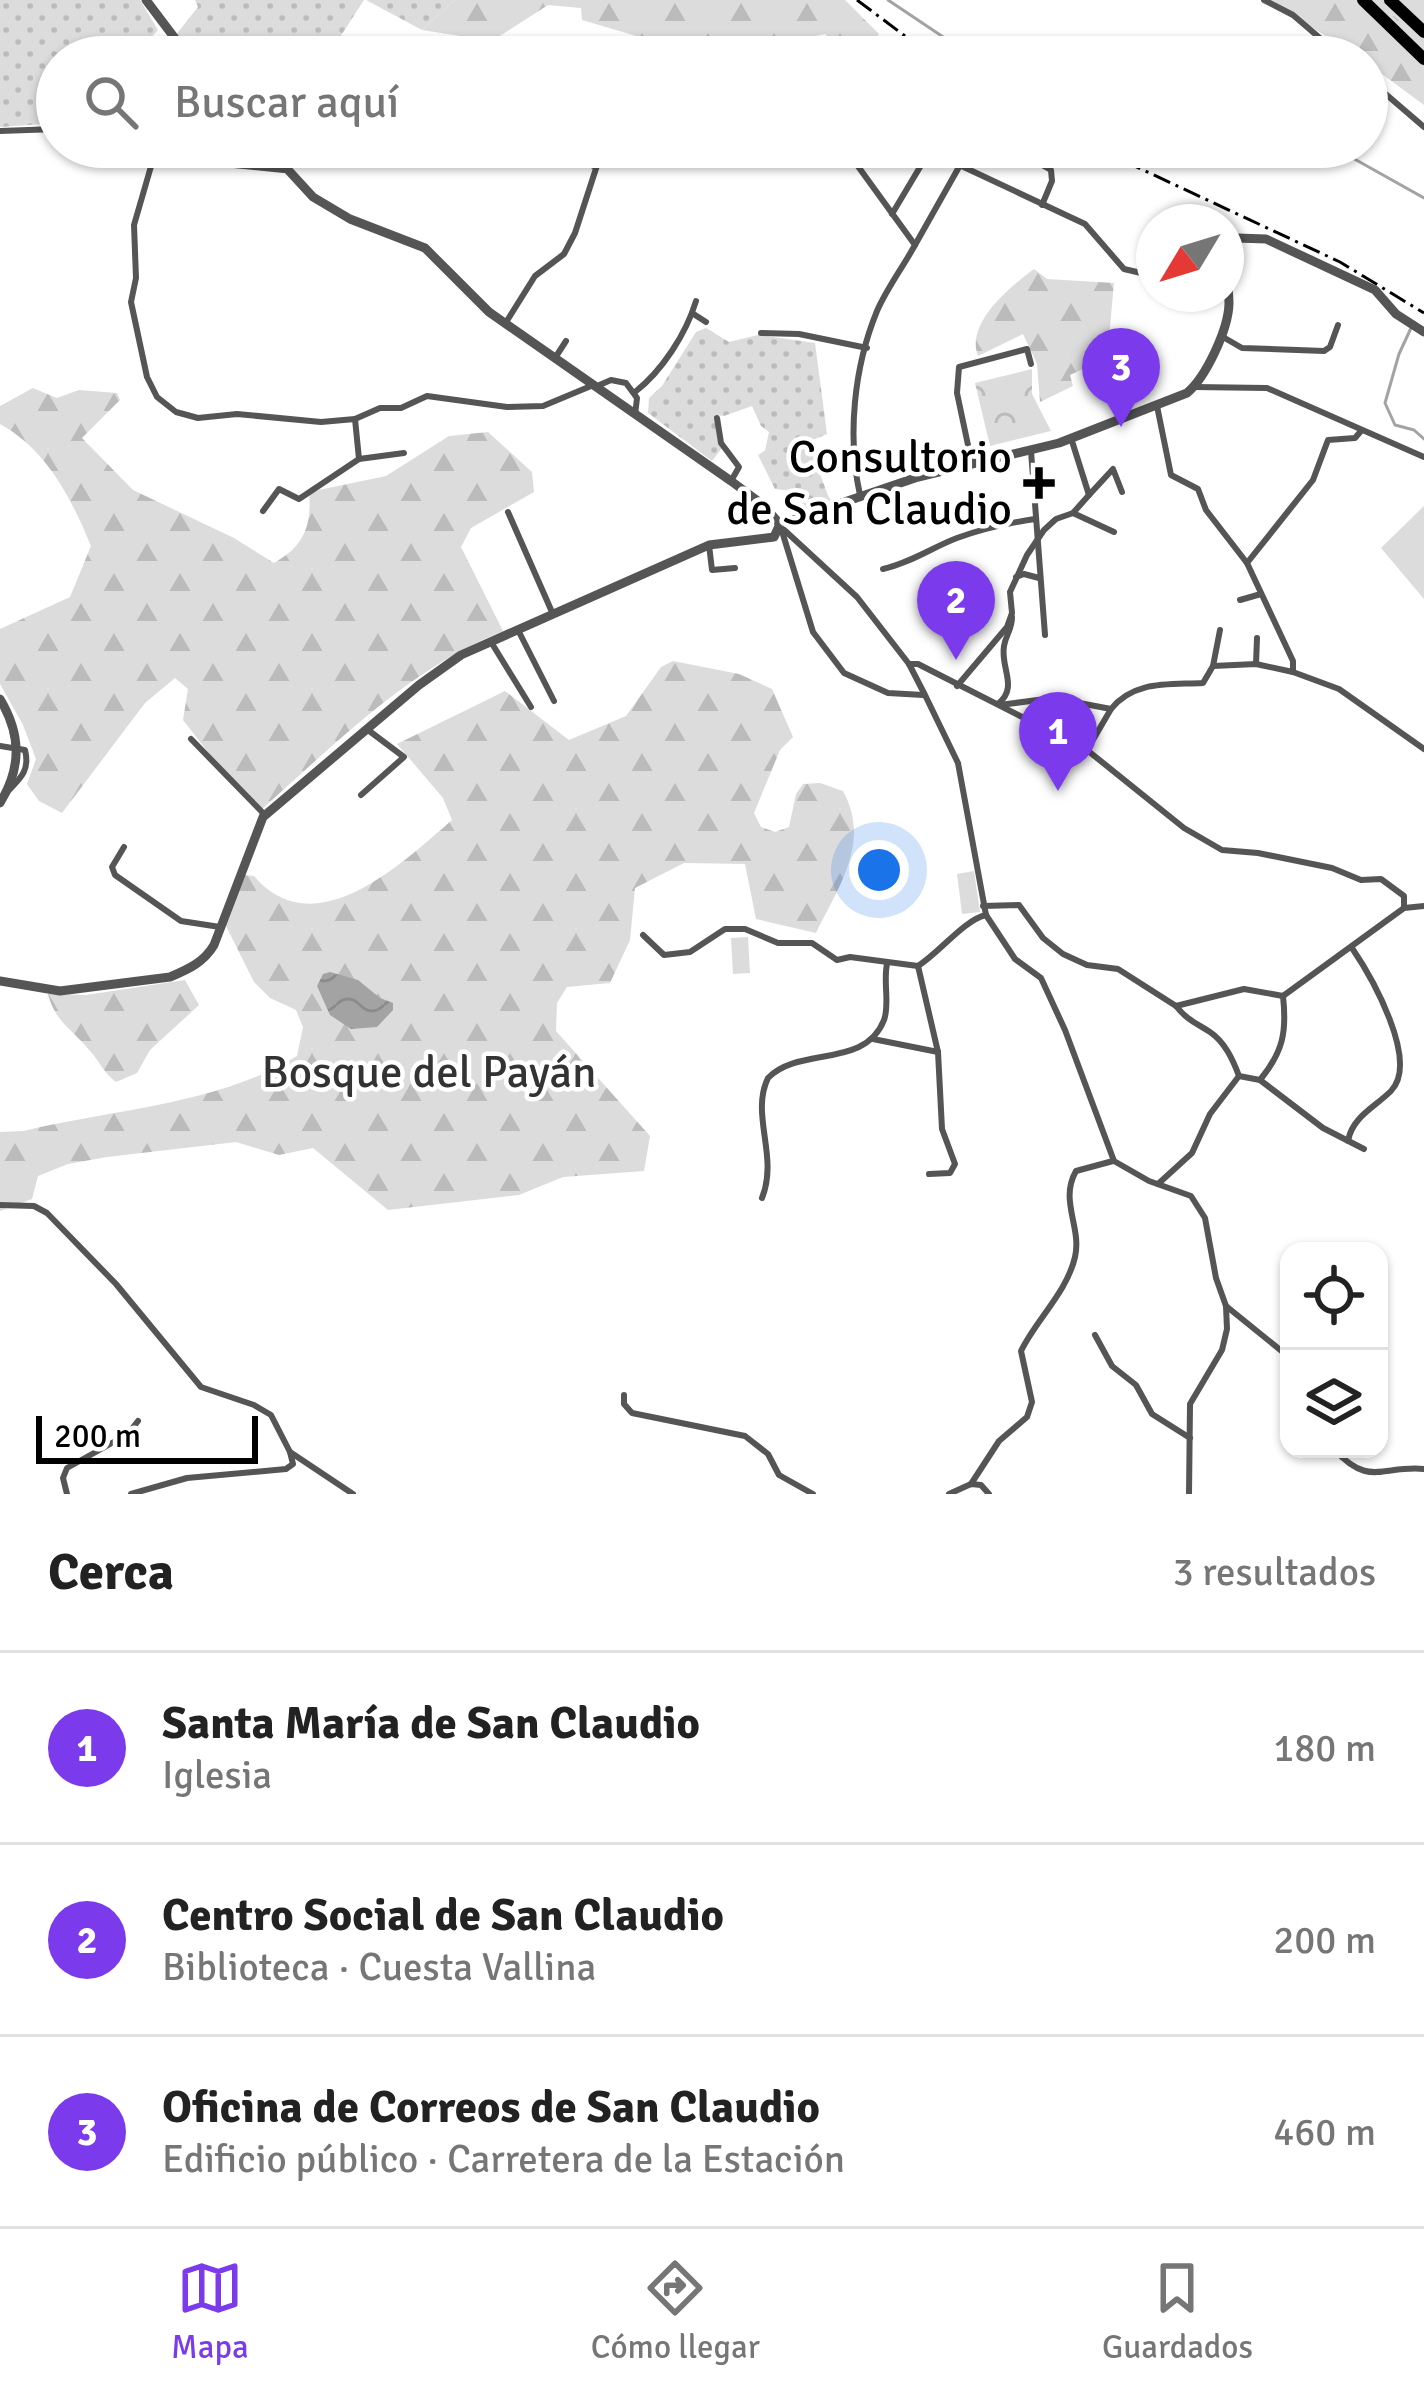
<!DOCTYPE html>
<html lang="es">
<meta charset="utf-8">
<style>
:root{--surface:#fff;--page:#f2f2f2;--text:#222;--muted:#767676;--line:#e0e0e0;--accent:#7c3aed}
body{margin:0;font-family:Signika,sans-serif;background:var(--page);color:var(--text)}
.controls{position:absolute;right:36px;bottom:36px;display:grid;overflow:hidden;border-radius:24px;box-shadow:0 3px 9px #0004}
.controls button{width:108px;height:108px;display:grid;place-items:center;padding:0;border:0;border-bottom:3px solid var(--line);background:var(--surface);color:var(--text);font:60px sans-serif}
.compass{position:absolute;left:1136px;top:204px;width:108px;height:108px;border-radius:50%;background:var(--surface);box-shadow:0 3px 9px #0004;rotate:232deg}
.scale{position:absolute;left:36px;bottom:30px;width:222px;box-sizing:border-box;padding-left:12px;border:6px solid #000;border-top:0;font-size:33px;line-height:42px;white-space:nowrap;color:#000;-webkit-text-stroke:9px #fff;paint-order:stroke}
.you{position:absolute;left:879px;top:870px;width:42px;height:42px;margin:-30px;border:9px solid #fff;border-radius:50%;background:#1a73e8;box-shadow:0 0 0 18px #1a73e833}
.badge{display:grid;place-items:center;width:78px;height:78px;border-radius:50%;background:var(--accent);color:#fff;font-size:39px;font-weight:700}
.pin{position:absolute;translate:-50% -99px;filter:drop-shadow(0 3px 6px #0008)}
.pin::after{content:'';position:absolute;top:63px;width:42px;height:36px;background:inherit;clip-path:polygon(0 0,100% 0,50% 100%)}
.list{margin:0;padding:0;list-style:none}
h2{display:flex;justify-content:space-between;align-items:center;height:156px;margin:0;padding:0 48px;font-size:51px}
h2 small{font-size:39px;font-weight:400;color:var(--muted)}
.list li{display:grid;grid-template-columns:78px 1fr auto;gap:36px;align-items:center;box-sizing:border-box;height:192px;padding:0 48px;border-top:3px solid var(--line)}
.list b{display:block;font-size:45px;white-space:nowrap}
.list p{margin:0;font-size:39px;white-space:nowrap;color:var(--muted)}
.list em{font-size:39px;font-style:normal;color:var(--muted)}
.icon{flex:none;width:66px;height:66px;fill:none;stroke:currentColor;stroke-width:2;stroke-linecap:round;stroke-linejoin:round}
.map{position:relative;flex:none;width:1424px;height:1494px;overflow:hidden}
.search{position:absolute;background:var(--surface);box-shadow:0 3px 9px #0004;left:36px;right:36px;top:36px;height:132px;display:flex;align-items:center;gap:30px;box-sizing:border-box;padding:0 42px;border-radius:66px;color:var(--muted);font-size:45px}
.sheet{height:732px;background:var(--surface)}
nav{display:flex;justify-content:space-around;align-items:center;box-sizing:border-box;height:168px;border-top:3px solid var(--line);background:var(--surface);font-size:33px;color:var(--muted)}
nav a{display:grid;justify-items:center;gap:6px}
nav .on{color:var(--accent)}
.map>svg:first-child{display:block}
</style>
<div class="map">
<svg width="1424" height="1494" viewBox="0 0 1424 1494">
<defs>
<pattern id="grass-dots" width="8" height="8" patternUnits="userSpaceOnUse" patternTransform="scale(3)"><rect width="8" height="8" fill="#dcdcdc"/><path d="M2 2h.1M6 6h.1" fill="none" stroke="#bbb" stroke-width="1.8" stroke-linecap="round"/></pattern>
<pattern id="forest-firs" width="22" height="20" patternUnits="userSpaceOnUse" patternTransform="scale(3)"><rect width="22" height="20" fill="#dcdcdc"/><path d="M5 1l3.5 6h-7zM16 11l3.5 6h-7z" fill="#bbb"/></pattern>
<pattern id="park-crowns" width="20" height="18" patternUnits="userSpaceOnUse" patternTransform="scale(3)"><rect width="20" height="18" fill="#dcdcdc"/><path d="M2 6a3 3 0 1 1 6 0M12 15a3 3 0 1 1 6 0" fill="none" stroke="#bbb"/></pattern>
<pattern id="water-waves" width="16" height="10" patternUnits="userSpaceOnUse" patternTransform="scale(3)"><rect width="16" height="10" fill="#a3a3a3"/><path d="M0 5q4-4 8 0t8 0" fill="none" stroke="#8b8b8b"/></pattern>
</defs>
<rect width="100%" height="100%" fill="#fff"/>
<g fill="url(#grass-dots)">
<polygon points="0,0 140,0 158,30 133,57 57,57 57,123 0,127"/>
<polygon points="195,0 364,0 327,57 194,57 175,36 198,7"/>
<polygon points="366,0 455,0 422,30"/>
<polygon points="706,328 729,342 758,335 815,343 827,434 808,442 829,498 833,500 805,510 799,492 775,489 758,455 765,451 769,432 761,426 752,406 724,416 715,415 717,439 722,448 712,461 648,413 649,398 662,386 696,332"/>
</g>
<g fill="url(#forest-firs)">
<polygon points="455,0 845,0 879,34 866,57 850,57 825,34 713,57 687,57 670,46 582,20 581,8 548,5 492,41 422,30"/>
<polygon points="1268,0 1424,0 1424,105 1367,63 1367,57 1359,57"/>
<path d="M 1034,269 L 1047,279 L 1114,283 L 1108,349 L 1135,352 L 1095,375 L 1085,368 L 1070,375 L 1073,386 L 1040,402 L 1037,364 L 1023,334 L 978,356 C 965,323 1011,286 1034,269 Z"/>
<path d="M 33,388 L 57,398 L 79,390 L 117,393 L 120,400 L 82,438 L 133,490 L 234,538 L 274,563 C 304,546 312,526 309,492 L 386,476 L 449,436 L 488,432 L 532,472 L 534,492 L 471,528 L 461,547 L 503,631 C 409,669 336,743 261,810 L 229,779 L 183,720 L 188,689 L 175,678 L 145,703 L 62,813 L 39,801 L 27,784 L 36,759 L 23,725 L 0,684 L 0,629 L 70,597 L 91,546 C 71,498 47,450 0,424 L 0,406 Z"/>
<path d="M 673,661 L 739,674 L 772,689 L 793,737 L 780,750 L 754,813 L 761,827 L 775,832 L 789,827 L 796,794 L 803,784 L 820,783 L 843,791 C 871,842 839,886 816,933 L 756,919 L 745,864 L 684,863 L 635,888 L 630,940 L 610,983 L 567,987 L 557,1003 L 556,1031 L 650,1136 L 644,1171 L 563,1177 L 519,1195 L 388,1210 L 313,1148 L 279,1155 L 236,1142 L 107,1157 L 68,1164 L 38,1176 L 32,1199 L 0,1211 L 0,1132 L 24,1131 C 114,1109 218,1105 297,1056 L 303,1027 L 296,1010 L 270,998 L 254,982 L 225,924 L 244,875 L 254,876 C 315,947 401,864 452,820 L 443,798 L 397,744 L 505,691 L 569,740 L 626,716 L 661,667 Z"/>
<path d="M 185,980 L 199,1005 L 150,1050 L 137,1073 L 116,1082 C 103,1072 100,1062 90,1051 C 73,1030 55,1022 48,994 L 86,995 Z"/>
</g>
<polygon fill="url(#park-crowns)" points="1032,369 1032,394 1051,431 990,446 975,383"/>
<g fill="#dcdcdc">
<polygon points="1424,506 1424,599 1381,548"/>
<polygon points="974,871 980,912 962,914 957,874"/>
<polygon points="748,937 750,973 733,974 731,938"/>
</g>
<polygon fill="url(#water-waves)" points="330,972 358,980 380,998 393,1003 393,1010 377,1027 351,1029 330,1015 317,986 323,974"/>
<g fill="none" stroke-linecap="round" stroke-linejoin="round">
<g stroke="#a3a3a3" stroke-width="3">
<polyline points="888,0 973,57"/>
<polyline points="1195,57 1202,49 1221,57"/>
<polyline points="1333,147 1424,198"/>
<polyline points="1411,328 1399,354 1385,403 1395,425 1414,430 1424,439"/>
</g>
<defs>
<g id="motorway">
<polyline points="1363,0 1424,59"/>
<polyline points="1390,0 1424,32"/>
</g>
</defs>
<use href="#motorway" stroke="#dbdbdb" stroke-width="18"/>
<g stroke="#555" stroke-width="6">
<polyline points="1264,0 1293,15 1342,57"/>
<polyline points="790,57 811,46 829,48 836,57"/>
<polyline points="1367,78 1424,127"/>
<polyline points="0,131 57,129"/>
<polyline points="128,147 164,158 284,170"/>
<polyline points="548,147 596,167"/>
<path d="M 844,147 L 915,245 C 903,267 887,288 877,311 C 854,367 847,436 860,495"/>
<polyline points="921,147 1085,224 1124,269 1154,276"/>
<polyline points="1010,147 1051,170 1052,181 1042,205"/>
<polyline points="754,152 763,147"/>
<polyline points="154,156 134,225 136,278 131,302 147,377 157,397 176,412 198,418 237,414 321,422 355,419 380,408 401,408 427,396 507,407 543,406 591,386"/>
<polyline points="892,214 929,152"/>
<polyline points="915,245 959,167"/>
<polyline points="692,313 706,322"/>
<polyline points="505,324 535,276 564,254 575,233 603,147"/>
<polyline points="761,333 799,334 867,348"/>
<polyline points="1223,337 1242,348 1324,351 1330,347 1338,325"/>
<polyline points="555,358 566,341"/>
<polyline points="595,387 611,380 626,383 637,398 635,415"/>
<polyline points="1194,387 1267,388 1424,457"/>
<path d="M 635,392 C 662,371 686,334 696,301"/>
<polyline points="717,418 721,443 739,467 731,481"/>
<polyline points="1071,438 1089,495 1113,469 1122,492"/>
<polyline points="1031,451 1045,635"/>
<polyline points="359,459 404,453"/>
<polyline points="972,464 957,393 959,367 1027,349 1031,364"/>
<polyline points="263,511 279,489 299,499 359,459 355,419"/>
<polyline points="508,512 552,612"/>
<polyline points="1073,513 1089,495"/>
<polyline points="781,527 857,597 909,664 925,695 958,763 986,915 1015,959 1041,978 1065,1030 1114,1161 1149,1181 1191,1196 1205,1218 1216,1278 1226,1306 1227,1329 1222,1350 1190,1404 1189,1494"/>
<polyline points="781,528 813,632 844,673 888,693 923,695"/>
<polyline points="709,545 712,570 735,568"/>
<polyline points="1247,563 1313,480 1328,440 1355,438 1361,431"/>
<path d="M 883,569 C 910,563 931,548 957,538 C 982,529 1008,523 1035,519"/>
<polyline points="1016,577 1024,574 1039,578"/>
<polyline points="1240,600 1261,594"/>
<polyline points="518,630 554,701"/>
<polyline points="491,642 531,707"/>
<polyline points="909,664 918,664 1087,750 1184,828 1222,850 1258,853 1332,868 1361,880 1381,879 1404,896 1404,908 1283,996 1244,989 1176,1006 1118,969 1087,965 1063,954 1043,938 1019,905 983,906"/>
<polyline points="1256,664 1257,638"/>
<polyline points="1213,666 1220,630"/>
<polyline points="1293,672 1339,689 1424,749"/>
<polyline points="957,686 1007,627 1012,613 1010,592 1027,555 1044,530 1056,519 1073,513 1114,532"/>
<path d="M 998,704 C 1019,687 1000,668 1004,646 C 1006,634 1012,630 1012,617"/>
<path d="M 1000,705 L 1053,698 L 1111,709 C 1134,680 1169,685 1203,683 L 1213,666 L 1256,664 L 1293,672 L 1293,661 L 1247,563 L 1206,510 L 1198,489 L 1171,475 L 1157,406"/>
<polyline points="191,739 265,815"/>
<path d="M 0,746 L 25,750 C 30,770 21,778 8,791"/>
<polyline points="1087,750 1111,709"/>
<polyline points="361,795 404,757 368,730"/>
<polyline points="124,847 112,867 115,875 181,921 220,927"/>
<polyline points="1404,908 1424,906"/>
<path d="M 643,935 L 664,955 L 690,952 L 725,929 L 745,929 L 778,943 L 812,943 L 837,960 L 850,957 L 918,966 C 940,952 964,920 986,915"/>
<path d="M 1176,1006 C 1187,1020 1196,1023 1210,1032 C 1225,1042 1233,1060 1239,1076 L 1260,1080 L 1323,1128 L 1364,1149"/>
<polyline points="873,1039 938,1052 918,966"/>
<path d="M 1260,1080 C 1283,1052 1287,1032 1283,996"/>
<path d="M 1348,1141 C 1352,1117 1375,1107 1391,1091 C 1420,1061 1371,976 1352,948"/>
<polyline points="929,1174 950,1173 955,1164 942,1129 938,1052"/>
<polyline points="1158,1184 1192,1153 1210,1114 1239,1076"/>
<path d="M 762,1198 C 779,1156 750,1115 768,1078 C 799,1046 865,1069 884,1020 C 890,1004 883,982 887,964"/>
<polyline points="0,1205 34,1206 47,1213 116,1284 201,1387 254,1405 271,1415 290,1452 353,1494"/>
<polyline points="1226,1306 1289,1357"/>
<polyline points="1095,1335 1112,1366 1136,1385 1152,1414 1190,1438"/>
<polyline points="624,1395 624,1404 632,1413 745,1436 768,1454 779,1475 813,1494"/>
<path d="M 1334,1449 C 1369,1488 1383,1465 1424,1469"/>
<path d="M 971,1484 L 999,1441 L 1027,1417 L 1032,1402 L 1021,1351 C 1036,1320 1067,1292 1075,1257 C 1082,1227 1059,1201 1076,1171 L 1113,1161"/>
<polyline points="67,1494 63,1478 67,1468 128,1434 138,1421"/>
<polyline points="131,1494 187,1478 286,1469 293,1464 290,1452"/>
<polyline points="949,1494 971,1484 981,1485 989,1494"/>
</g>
<g stroke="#555" stroke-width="9">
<polyline points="146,0 189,57"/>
<polyline points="267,147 313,197 350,219 425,248 489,312 731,481 762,504 780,524"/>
<path d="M 780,524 L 915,478 L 1059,443 L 1187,393 C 1206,377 1228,330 1229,304 C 1229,281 1220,257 1237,238 L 1266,239 L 1375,290 L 1396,314 L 1424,332"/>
<path d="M 0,699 C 21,734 22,767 0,803"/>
<path d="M 0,981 L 60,991 L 170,977 C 189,969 204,962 214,945 L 263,817 L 419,685 L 461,655 L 709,545 L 774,537 L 780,524"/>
</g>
<use href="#motorway" stroke="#000" stroke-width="12"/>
<g stroke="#000" stroke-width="3" stroke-dasharray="18 6 3 6" stroke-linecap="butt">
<polyline points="857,0 933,57"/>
<polyline points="1094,147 1340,262 1424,313"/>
</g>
</g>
<path fill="#000" stroke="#fff" stroke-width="4.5" d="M1033 465h12v12h12v12h-12v12h-12v-12h-12v-12h12z"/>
<g text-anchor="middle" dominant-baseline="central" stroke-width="9" stroke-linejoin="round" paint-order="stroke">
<g font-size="45" fill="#000" stroke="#fff" text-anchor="end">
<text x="1012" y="457">Consultorio<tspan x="1012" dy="52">de San Claudio</tspan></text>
</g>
<g font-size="45" fill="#333" stroke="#fff">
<text x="429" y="1072">Bosque del Payán</text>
</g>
</g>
</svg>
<div class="controls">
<button><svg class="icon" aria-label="locate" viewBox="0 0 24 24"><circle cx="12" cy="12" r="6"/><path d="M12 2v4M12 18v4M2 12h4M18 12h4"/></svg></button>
<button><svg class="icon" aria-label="layers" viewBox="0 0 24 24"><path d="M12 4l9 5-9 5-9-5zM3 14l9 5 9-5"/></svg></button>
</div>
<svg class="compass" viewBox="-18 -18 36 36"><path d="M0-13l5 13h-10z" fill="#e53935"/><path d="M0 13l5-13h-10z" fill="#767676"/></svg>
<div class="scale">200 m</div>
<div class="you"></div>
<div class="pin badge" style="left:1058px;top:791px">1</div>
<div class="pin badge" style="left:956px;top:660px">2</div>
<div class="pin badge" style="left:1121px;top:427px">3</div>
<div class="search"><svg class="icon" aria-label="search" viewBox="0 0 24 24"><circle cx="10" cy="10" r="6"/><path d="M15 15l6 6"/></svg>Buscar aquí</div>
</div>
<section class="sheet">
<h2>Cerca<small>3 resultados</small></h2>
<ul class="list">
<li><span class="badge">1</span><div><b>Santa María de San Claudio</b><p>Iglesia</p></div><em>180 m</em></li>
<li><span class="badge">2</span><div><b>Centro Social de San Claudio</b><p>Biblioteca · Cuesta Vallina</p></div><em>200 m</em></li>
<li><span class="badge">3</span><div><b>Oficina de Correos de San Claudio</b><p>Edificio público · Carretera de la Estación</p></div><em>460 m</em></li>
</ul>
</section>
<nav>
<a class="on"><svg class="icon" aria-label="map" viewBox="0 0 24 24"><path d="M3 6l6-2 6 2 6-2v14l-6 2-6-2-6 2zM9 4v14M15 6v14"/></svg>Mapa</a>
<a><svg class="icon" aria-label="directions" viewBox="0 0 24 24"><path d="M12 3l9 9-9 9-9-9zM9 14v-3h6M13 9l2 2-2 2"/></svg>Cómo llegar</a>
<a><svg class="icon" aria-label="saved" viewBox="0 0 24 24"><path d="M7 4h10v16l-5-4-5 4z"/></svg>Guardados</a>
</nav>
